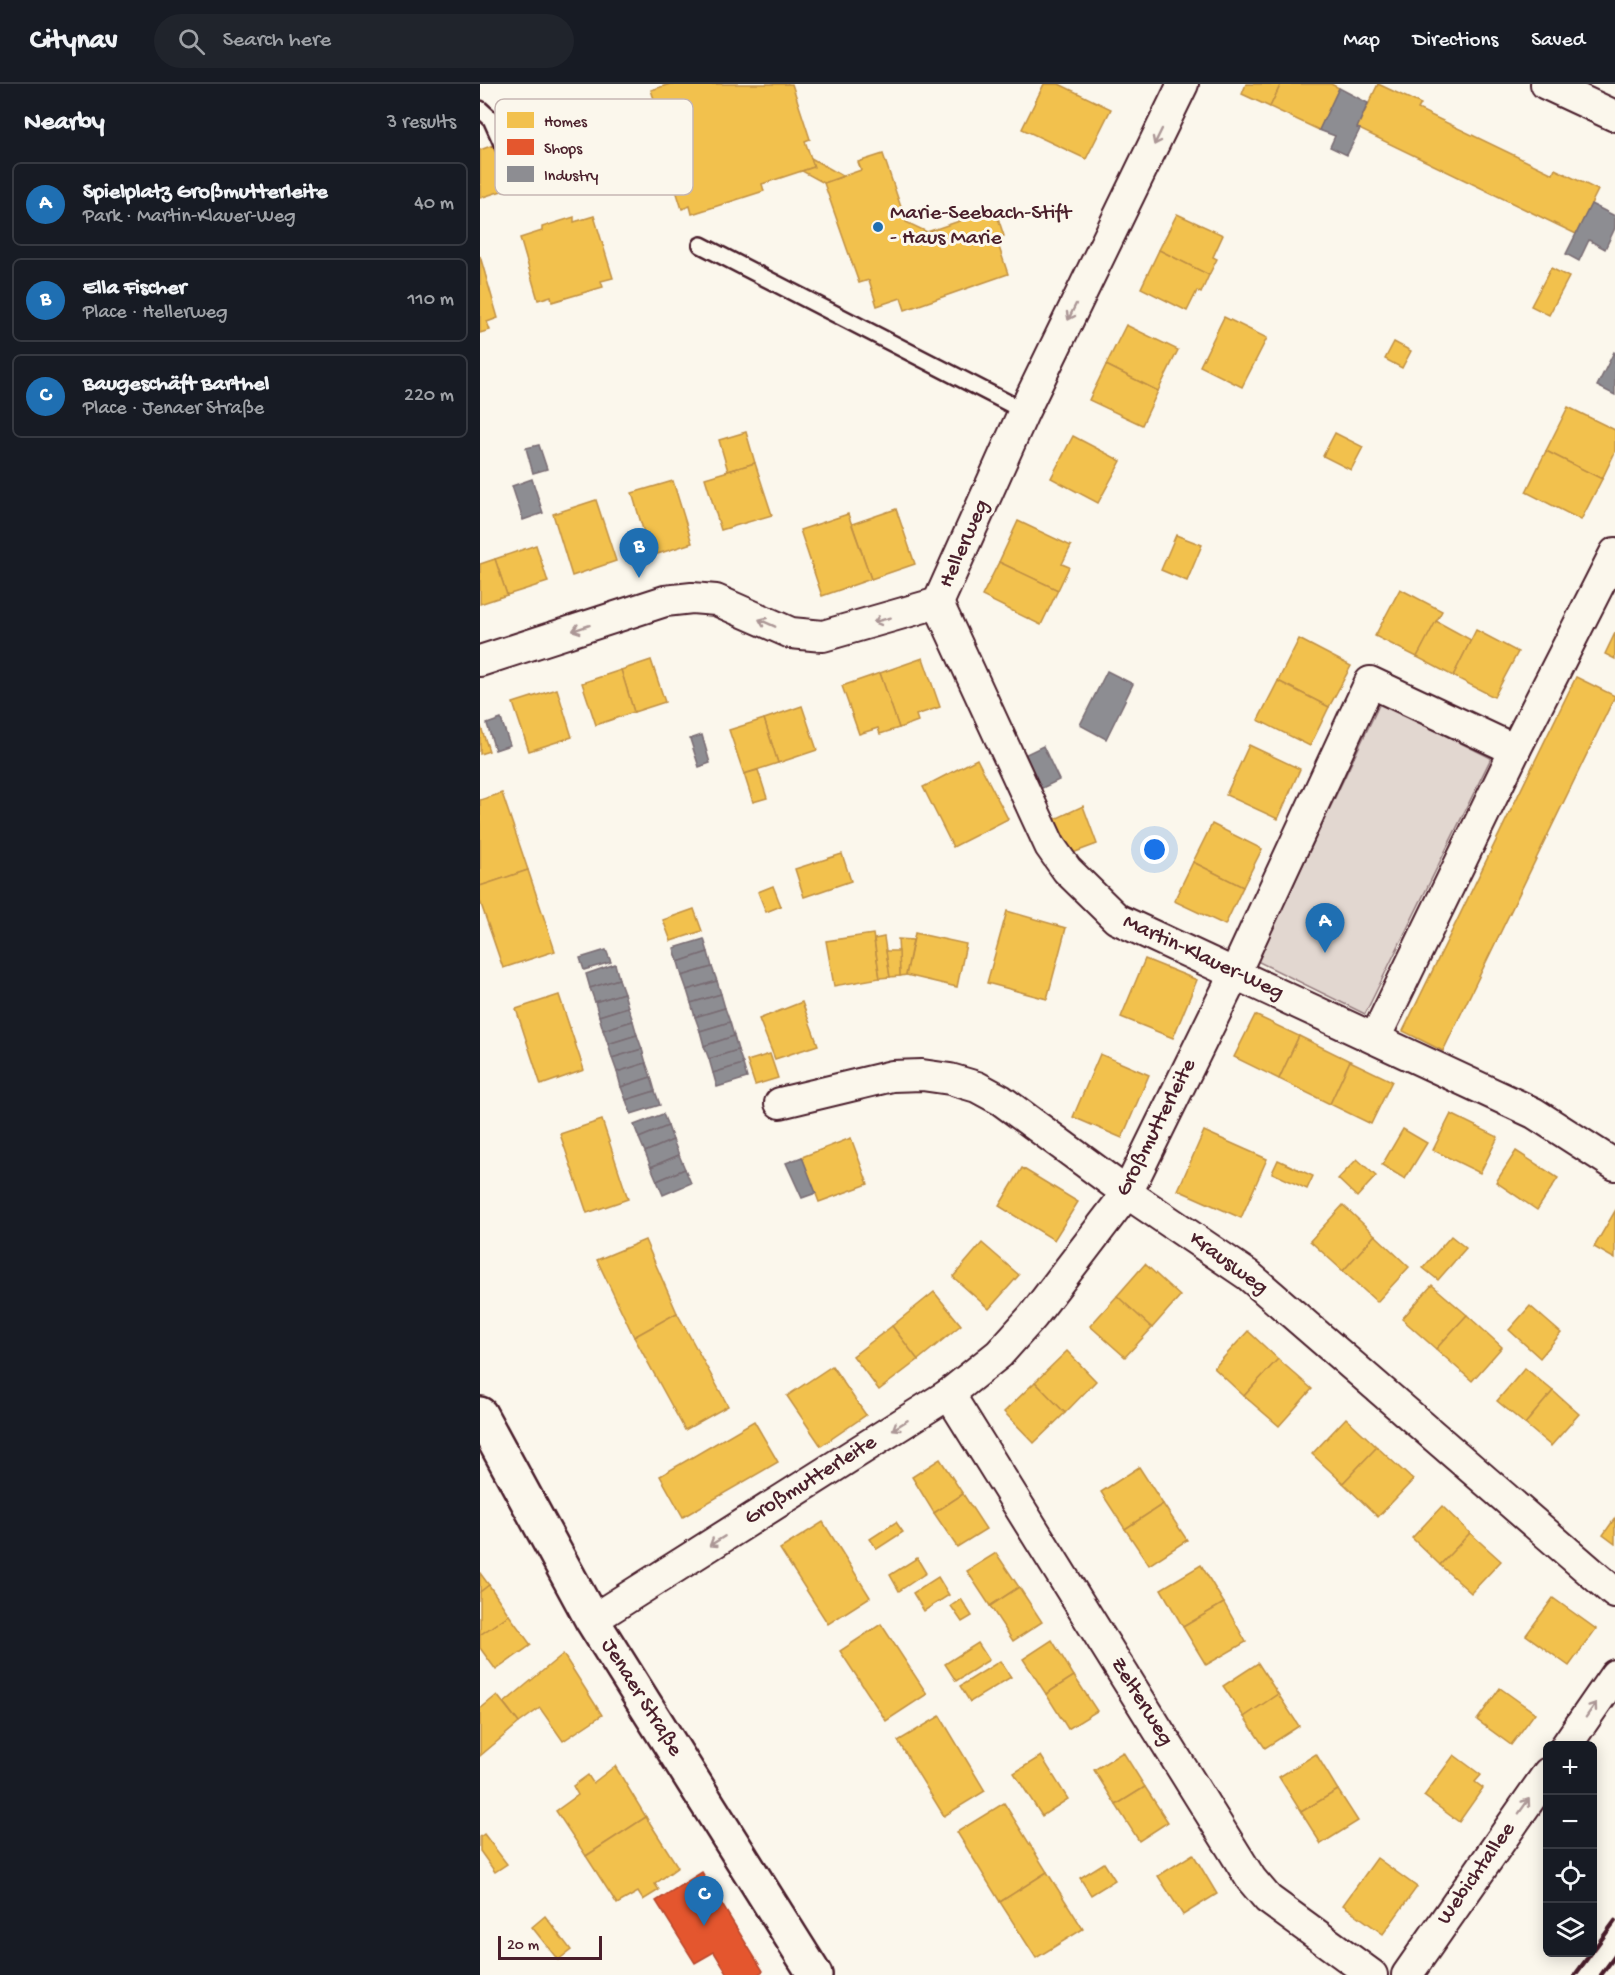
<!DOCTYPE html>
<meta charset="utf-8">
<style>
:root{--surface:#171b24;--page:#20242c;--text:#f1f3f6;--muted:#9ea1a6;--line:#363941;--accent:#1f6fb2}
body{margin:0;font-family:"Gochi Hand",sans-serif;background:var(--page);color:var(--text)}
.controls{position:absolute;right:18px;bottom:18px;display:grid;overflow:hidden;border-radius:9px;box-shadow:0 3px 15px #0003}
.controls button{width:54px;height:54px;display:grid;place-items:center;padding:0;border:0;border-bottom:2px solid var(--line);background:var(--surface);color:var(--text);font:30px sans-serif}
.scale{position:absolute;left:18px;bottom:15px;width:104px;box-sizing:border-box;padding-left:6px;border:3px solid #4a1f2b;border-top:0;font-size:16px;line-height:21px;white-space:nowrap;color:#4a1f2b;-webkit-text-stroke:4px #fbf7ec;paint-order:stroke}
.you{position:absolute;left:675px;top:766px;width:21px;height:21px;margin:-15px;border:4px solid #fff;border-radius:50%;background:#1a73e8;box-shadow:0 0 0 9px #1a73e833}
.badge{display:grid;place-items:center;width:39px;height:39px;border-radius:50%;background:var(--accent);color:#fff;font-size:20px;font-weight:700}
.pin{position:absolute;translate:-50% -50px;filter:drop-shadow(0 2px 3px #0008)}
.pin::after{content:'';position:absolute;top:32px;width:21px;height:18px;background:inherit;clip-path:polygon(0 0,100% 0,50% 100%)}
.list{margin:0;padding:0;list-style:none}
h2{display:flex;justify-content:space-between;align-items:center;height:78px;margin:0;padding:0 24px;font-size:26px}
h2 small{font-size:20px;font-weight:400;color:var(--muted)}
.list li{display:grid;grid-template-columns:39px 1fr auto;gap:18px;align-items:center;box-sizing:border-box;height:84px;margin:0 12px 12px;padding:0 12px;border:2px solid var(--line);border-radius:9px}
.list b{display:block;font-size:22px;white-space:nowrap}
.list p{margin:0;font-size:20px;white-space:nowrap;color:var(--muted)}
.list em{font-size:20px;font-style:normal;color:var(--muted)}
.icon{flex:none;width:33px;height:33px;fill:none;stroke:currentColor;stroke-width:2;stroke-linecap:round;stroke-linejoin:round}
.map{position:relative;flex:none;width:1135px;height:1891px;overflow:hidden}
header{display:flex;align-items:center;gap:36px;box-sizing:border-box;height:84px;padding:0 30px;background:var(--surface);border-bottom:2px solid var(--line)}
header strong{font-size:28px}
nav{display:flex;gap:33px;margin-inline-start:auto;font-size:21px}
.search{width:420px;height:54px;background:var(--page);display:flex;align-items:center;gap:15px;box-sizing:border-box;padding:0 21px;border-radius:33px;color:var(--muted);font-size:22px}
main{display:flex}
aside{flex:1;background:var(--surface)}
.map>svg:first-child{display:block}
</style>
<header>
<strong>Citynav</strong>
<div class="search"><svg class="icon" aria-label="search" viewBox="0 0 24 24"><circle cx="10" cy="10" r="6"/><path d="M15 15l6 6"/></svg>Search here</div>
<nav><a>Map</a><a>Directions</a><a>Saved</a></nav>
</header>
<main>
<aside>
<h2>Nearby<small>3 results</small></h2>
<ul class="list">
<li><span class="badge">A</span><div><b>Spielplatz Großmutterleite</b><p>Park · Martin-Klauer-Weg</p></div><em>40 m</em></li>
<li><span class="badge">B</span><div><b>Ella Fischer</b><p>Place · Hellerweg</p></div><em>110 m</em></li>
<li><span class="badge">C</span><div><b>Baugeschäft Barthel</b><p>Place · Jenaer Straße</p></div><em>220 m</em></li>
</ul>
</aside>
<div class="map">
<svg width="1135" height="1891" viewBox="0 0 1135 1891">
<rect width="100%" height="100%" fill="#fbf7ec"/>
<filter id="ink" filterUnits="userSpaceOnUse"><feTurbulence type="fractalNoise" baseFrequency=".0167" numOctaves="2"/><feDisplacementMap in="SourceGraphic" scale="12" xChannelSelector="R" yChannelSelector="G"/><feConvolveMatrix kernelMatrix="1 2 1 2 8 2 1 2 1" color-interpolation-filters="sRGB"/></filter>
<g filter="url(#ink)">
<polygon fill="#e2d7d0" stroke="#967b7e" stroke-width="1.5" points="900,619 1011,674 885,930 777,877"/>
<g fill="#f2c14e" stroke="#c09044" stroke-width="1.5">
<polygon points="190,0 312,0 330,55 325,57 334,83 282,100 284,107 212,130 210,122 202,125 179,53 186,51 171,6"/>
<polygon points="564,0 579,0 631,25 606,75 542,45"/>
<polygon points="766,0 801,0 790,23 762,10"/>
<polygon points="801,0 851,0 859,4 839,46 790,23"/>
<polygon points="898,0 941,20 938,25 1073,90 1075,85 1118,106 1096,150 877,44"/>
<polygon points="16,60 31,104 0,114 0,66"/>
<polygon points="403,70 426,138 447,148 515,125 524,152 516,154 528,190 425,226 421,214 397,222 389,196 379,199 344,99 381,86 378,78"/>
<polygon points="331,74 363,92 344,99 322,87 334,83"/>
<polygon points="697,130 743,151 733,173 737,175 729,191 679,166"/>
<polygon points="114,132 133,194 121,197 123,203 72,218 71,212 58,216 40,154 62,147 62,143 94,133 94,138"/>
<polygon points="679,166 729,191 721,209 717,207 707,227 661,204"/>
<polygon points="0,172 18,234 7,238 10,246 0,249"/>
<polygon points="1071,184 1089,193 1069,231 1051,222"/>
<polygon points="744,233 787,254 762,303 720,282"/>
<polygon points="646,241 698,266 678,307 626,281"/>
<polygon points="914,258 931,267 922,284 905,275"/>
<polygon points="626,281 678,307 662,341 609,316"/>
<polygon points="1088,323 1135,346 1135,368 1122,395 1066,367"/>
<polygon points="266,348 275,379 248,387 239,356"/>
<polygon points="855,349 883,363 871,386 843,372"/>
<polygon points="593,352 641,377 618,419 571,394"/>
<polygon points="1066,367 1122,395 1101,436 1046,408"/>
<polygon points="275,379 292,431 241,446 225,394"/>
<polygon points="193,397 212,459 171,472 152,409"/>
<polygon points="116,416 136,477 92,492 73,430"/>
<polygon points="416,425 435,480 391,495 372,440"/>
<polygon points="368,430 391,495 342,512 320,446"/>
<polygon points="538,437 591,462 582,480 589,483 578,506 519,478"/>
<polygon points="696,451 722,461 707,497 681,486"/>
<polygon points="56,461 68,498 27,511 15,475"/>
<polygon points="15,475 27,511 0,520 0,480"/>
<polygon points="519,478 578,506 561,541 502,512"/>
<polygon points="920,505 962,527 937,573 895,552"/>
<polygon points="956,537 991,556 973,592 937,573"/>
<polygon points="996,546 1038,568 1014,613 973,592"/>
<polygon points="1135,549 1135,575 1125,570"/>
<polygon points="819,555 871,582 849,623 798,597"/>
<polygon points="443,574 460,623 436,631 438,637 419,644 400,589"/>
<polygon points="171,576 185,618 154,628 141,586"/>
<polygon points="141,586 154,628 116,641 102,599"/>
<polygon points="400,589 419,644 400,650 398,644 379,650 362,602"/>
<polygon points="1096,593 1135,612 963,967 923,947"/>
<polygon points="798,597 849,623 830,662 778,636"/>
<polygon points="77,605 92,653 49,667 33,619"/>
<polygon points="322,622 337,666 298,679 284,635"/>
<polygon points="284,635 298,679 264,690 249,646"/>
<polygon points="0,640 9,667 0,670"/>
<polygon points="769,661 820,685 798,735 746,711"/>
<polygon points="497,675 528,735 473,763 443,703"/>
<polygon points="278,686 287,714 273,718 264,690"/>
<polygon points="22,709 48,786 0,802 0,716"/>
<polygon points="603,722 617,760 590,770 573,736"/>
<polygon points="732,740 782,765 763,803 713,778"/>
<polygon points="362,770 371,797 324,813 315,785"/>
<polygon points="713,778 763,803 745,841 694,817"/>
<polygon points="48,786 75,867 23,884 0,817 0,802"/>
<polygon points="293,802 301,822 286,828 278,808"/>
<polygon points="214,825 222,847 191,857 183,836"/>
<polygon points="527,827 586,844 567,915 507,899"/>
<polygon points="435,849 486,860 477,903 426,891"/>
<polygon points="393,850 400,894 354,902 346,857"/>
<polygon points="404,853 410,893 400,894 394,855"/>
<polygon points="418,855 433,856 426,891 420,892"/>
<polygon points="406,867 419,867 420,892 410,893"/>
<polygon points="665,875 717,896 693,954 641,933"/>
<polygon points="79,911 104,986 61,1001 36,925"/>
<polygon points="322,918 338,961 295,975 279,935"/>
<polygon points="775,931 819,952 799,995 754,973"/>
<polygon points="819,952 870,977 850,1020 799,995"/>
<polygon points="290,970 298,994 275,1001 267,977"/>
<polygon points="620,970 669,991 642,1054 593,1033"/>
<polygon points="870,977 912,997 891,1040 850,1020"/>
<polygon points="971,1030 1018,1053 1000,1089 953,1066"/>
<polygon points="122,1036 148,1115 107,1129 80,1050"/>
<polygon points="923,1045 947,1059 925,1095 902,1081"/>
<polygon points="724,1047 787,1075 761,1134 698,1106"/>
<polygon points="371,1054 388,1100 339,1118 322,1073"/>
<polygon points="1036,1067 1078,1094 1057,1126 1016,1098"/>
<polygon points="877,1075 896,1092 877,1113 858,1095"/>
<polygon points="798,1076 833,1092 827,1105 792,1089"/>
<polygon points="542,1084 598,1118 574,1156 519,1122"/>
<polygon points="863,1121 895,1151 863,1187 830,1157"/>
<polygon points="1135,1127 1135,1175 1114,1163"/>
<polygon points="895,1151 929,1183 897,1218 863,1187"/>
<polygon points="971,1152 986,1164 958,1196 943,1184"/>
<polygon points="165,1156 197,1229 154,1253 117,1176"/>
<polygon points="502,1159 539,1191 509,1225 473,1193"/>
<polygon points="665,1180 700,1212 672,1244 637,1212"/>
<polygon points="952,1201 987,1231 956,1265 922,1235"/>
<polygon points="454,1208 481,1241 438,1276 412,1242"/>
<polygon points="637,1212 672,1244 645,1273 610,1242"/>
<polygon points="1050,1222 1081,1249 1060,1274 1029,1246"/>
<polygon points="197,1229 248,1322 205,1346 154,1253"/>
<polygon points="987,1231 1022,1263 992,1297 956,1265"/>
<polygon points="412,1242 438,1276 399,1306 373,1272"/>
<polygon points="768,1247 798,1275 764,1312 734,1284"/>
<polygon points="587,1267 616,1297 585,1329 555,1298"/>
<polygon points="798,1275 832,1305 799,1342 764,1312"/>
<polygon points="352,1282 386,1331 341,1362 307,1312"/>
<polygon points="1045,1284 1073,1307 1045,1340 1017,1317"/>
<polygon points="555,1298 585,1329 554,1359 524,1328"/>
<polygon points="1073,1307 1099,1330 1071,1362 1045,1340"/>
<polygon points="866,1334 897,1363 863,1399 832,1370"/>
<polygon points="274,1337 298,1378 203,1433 180,1392"/>
<polygon points="897,1363 933,1396 898,1433 863,1399"/>
<polygon points="460,1375 483,1410 454,1429 432,1393"/>
<polygon points="659,1383 683,1420 645,1445 621,1408"/>
<polygon points="483,1410 506,1445 477,1463 454,1429"/>
<polygon points="683,1420 707,1456 669,1481 645,1445"/>
<polygon points="962,1422 990,1449 960,1481 932,1454"/>
<polygon points="1135,1434 1135,1460 1123,1451"/>
<polygon points="343,1438 390,1513 348,1540 300,1465"/>
<polygon points="416,1438 423,1448 397,1465 390,1455"/>
<polygon points="990,1449 1021,1477 991,1509 960,1481"/>
<polygon points="516,1469 539,1503 510,1522 487,1487"/>
<polygon points="437,1474 446,1489 419,1507 410,1491"/>
<polygon points="721,1481 744,1519 703,1543 681,1505"/>
<polygon points="0,1489 9,1501 0,1508"/>
<polygon points="458,1493 469,1511 444,1527 433,1509"/>
<polygon points="9,1501 29,1531 0,1551 0,1508"/>
<polygon points="539,1503 562,1538 533,1557 510,1522"/>
<polygon points="1073,1514 1116,1545 1089,1582 1046,1551"/>
<polygon points="481,1515 492,1532 482,1538 471,1522"/>
<polygon points="744,1519 766,1558 726,1581 703,1543"/>
<polygon points="29,1531 51,1561 16,1586 0,1564 0,1551"/>
<polygon points="401,1540 447,1610 406,1637 360,1567"/>
<polygon points="572,1556 594,1592 566,1610 543,1575"/>
<polygon points="498,1559 509,1576 476,1597 465,1580"/>
<polygon points="83,1570 122,1631 83,1657 60,1624 39,1639 24,1619"/>
<polygon points="520,1577 531,1593 490,1618 480,1602"/>
<polygon points="778,1579 798,1610 764,1633 743,1602"/>
<polygon points="594,1592 617,1627 588,1645 566,1610"/>
<polygon points="1020,1604 1055,1629 1031,1661 997,1636"/>
<polygon points="798,1610 819,1642 785,1664 764,1633"/>
<polygon points="17,1611 39,1639 0,1672 0,1625"/>
<polygon points="460,1632 505,1707 464,1732 418,1657"/>
<polygon points="643,1668 665,1703 636,1721 614,1686"/>
<polygon points="836,1670 858,1706 821,1728 799,1693"/>
<polygon points="974,1671 1001,1691 995,1698 1003,1704 979,1738 944,1712"/>
<polygon points="561,1672 588,1715 562,1732 534,1689"/>
<polygon points="135,1682 166,1733 106,1772 76,1727 98,1711 93,1702 108,1691 113,1699"/>
<polygon points="665,1703 688,1738 659,1757 636,1721"/>
<polygon points="858,1706 878,1737 841,1760 821,1728"/>
<polygon points="524,1719 567,1788 520,1818 477,1748"/>
<polygon points="166,1733 198,1783 175,1800 179,1806 163,1816 158,1808 137,1820 106,1772"/>
<polygon points="4,1750 27,1780 15,1788 0,1767 0,1753"/>
<polygon points="713,1770 737,1810 703,1831 678,1792"/>
<polygon points="897,1774 937,1803 903,1850 863,1821"/>
<polygon points="624,1779 635,1796 611,1811 600,1794"/>
<polygon points="567,1788 603,1845 556,1874 520,1818"/>
<polygon points="65,1832 91,1866 78,1876 52,1843"/>
</g>
<polygon fill="#e4572e" stroke="#b6462d" stroke-width="1.5" points="222,1788 283,1887 277,1891 248,1891 234,1868 215,1879 176,1817"/>
<g fill="#8d8d92" stroke="#796c73" stroke-width="1.5">
<polygon points="859,4 888,19 877,44 880,45 867,71 850,63 855,52 839,46"/>
<polygon points="1111,120 1135,132 1135,144 1125,165 1109,156 1099,177 1086,170"/>
<polygon points="1134,268 1135,269 1135,311 1117,302"/>
<polygon points="59,361 67,385 53,389 46,364"/>
<polygon points="52,395 63,429 43,436 32,402"/>
<polygon points="627,587 653,600 626,655 600,641"/>
<polygon points="21,635 30,661 15,666 7,640"/>
<polygon points="222,651 230,679 219,683 210,655"/>
<polygon points="563,662 579,696 556,707 540,673"/>
<polygon points="224,855 228,868 198,878 194,864"/>
<polygon points="126,866 131,878 104,886 100,874"/>
<polygon points="228,868 232,883 202,892 198,878"/>
<polygon points="135,880 139,895 110,904 106,890"/>
<polygon points="232,883 237,897 207,906 202,892"/>
<polygon points="139,895 144,909 115,918 110,904"/>
<polygon points="237,897 241,910 211,919 207,906"/>
<polygon points="144,909 148,923 119,932 115,918"/>
<polygon points="241,910 245,924 215,933 211,919"/>
<polygon points="148,923 153,937 123,946 119,932"/>
<polygon points="245,924 250,938 220,947 215,933"/>
<polygon points="153,937 157,951 128,960 123,946"/>
<polygon points="250,938 254,952 224,962 220,947"/>
<polygon points="157,951 162,965 132,974 128,960"/>
<polygon points="254,952 258,966 229,975 224,962"/>
<polygon points="162,965 166,979 137,988 132,974"/>
<polygon points="258,966 263,980 233,989 229,975"/>
<polygon points="166,979 171,993 141,1003 137,988"/>
<polygon points="263,980 267,994 237,1003 233,989"/>
<polygon points="171,993 175,1007 146,1016 141,1003"/>
<polygon points="175,1007 180,1021 151,1030 146,1016"/>
<polygon points="183,1030 188,1042 159,1054 154,1041"/>
<polygon points="188,1042 193,1056 165,1068 159,1054"/>
<polygon points="193,1056 199,1071 171,1083 165,1068"/>
<polygon points="199,1071 205,1085 177,1097 171,1083"/>
<polygon points="322,1073 336,1109 322,1114 306,1079"/>
<polygon points="205,1085 211,1099 183,1111 177,1097"/>
</g>
<g fill="none" stroke-linecap="round" stroke-linejoin="round">
<defs>
<g id="service">
<polyline points="0,25 11,35 34,86"/>
<polyline points="221,161 544,327"/>
</g>
<g id="minor">
<polyline points="1066,0 1135,32"/>
<polyline points="458,519 570,762 587,786 637,835 1054,1029 1135,1081"/>
<polyline points="0,577 185,517 212,514 236,516 311,549 343,552 458,519 544,327 703,0"/>
<polyline points="895,954 1035,666 1135,469"/>
<polyline points="300,1019 412,992 442,991 470,995 497,1003 521,1016 647,1109 768,1191 1135,1509"/>
<polyline points="469,1310 771,1795 788,1815 892,1891"/>
<polyline points="112,1536 469,1310 519,1270 553,1232 647,1109 755,889 890,598 1035,666"/>
<polyline points="1086,1662 1135,1591"/>
<polyline points="927,1891 1068,1689"/>
</g>
<polyline id="primary" points="0,1330 112,1536 335,1891"/>
</defs>
<use href="#service" stroke="#4a1f2b" stroke-width="20"/>
<use href="#minor" stroke="#4a1f2b" stroke-width="34"/>
<use href="#primary" stroke="#4a1f2b" stroke-width="38"/>
<use href="#service" stroke="#fbf7ec" stroke-width="15"/>
<use href="#minor" stroke="#fbf7ec" stroke-width="30"/>
<use href="#primary" stroke="#fbf7ec" stroke-width="33"/>
<g stroke="#4a1f2b" stroke-width="4.5">
<polyline points="1112,1868 1135,1837"/>
<polyline points="1095,1891 1112,1868"/>
<polyline points="1121,1891 1135,1872"/>
</g>
</g>
<defs><path id="oneway-shaft" d="M-6 0H5M1.5-3L5.5 0L1.5 3" fill="none" stroke-width="1.6" stroke-linecap="round" stroke-linejoin="round" transform="scale(1.5)"/></defs>
<g stroke="#ab9695">
<use href="#oneway-shaft" transform="translate(678 53) rotate(116)"/>
<use href="#oneway-shaft" transform="translate(592 228) rotate(116)"/>
<use href="#oneway-shaft" transform="translate(402 536) rotate(165)"/>
<use href="#oneway-shaft" transform="translate(287 539) rotate(-156)"/>
<use href="#oneway-shaft" transform="translate(101 544) rotate(162)"/>
<use href="#oneway-shaft" transform="translate(420 1341) rotate(148)"/>
<use href="#oneway-shaft" transform="translate(237 1457) rotate(148)"/>
<use href="#oneway-shaft" transform="translate(1111 1626) rotate(-55)"/>
<use href="#oneway-shaft" transform="translate(1044 1722) rotate(-55)"/>
</g>
</g>
<circle fill="#1f6fb2" stroke="#fbf7ec" stroke-width="2" cx="398" cy="143" r="6"/>
<g text-anchor="middle" dominant-baseline="central" stroke-width="6" stroke-linejoin="round" paint-order="stroke">
<g font-size="22" fill="#4a1f2b" stroke="#fbf7ec" text-anchor="start">
<text x="410" y="130">Marie-Seebach-Stift<tspan x="410" dy="25">- Haus Marie</tspan></text>
</g>
<g font-size="22" fill="#4a1f2b" stroke="#fbf7ec">
<text transform="translate(485 460) rotate(-66)">Hellerweg</text>
<text transform="translate(723 874) rotate(25)">Martin-Klauer-Weg</text>
<text transform="translate(677 1044) rotate(-63)">Großmutterleite</text>
<text transform="translate(748 1180) rotate(36)">Krausweg</text>
<text transform="translate(331 1397) rotate(-32)">Großmutterleite</text>
<text transform="translate(161 1614) rotate(58)">Jenaer Straße</text>
<text transform="translate(661 1618) rotate(58)">Zelterweg</text>
<text transform="translate(997 1790) rotate(-55)">Webichtallee</text>
</g>
</g>
<rect x="15" y="15" width="198" height="96" rx="9" fill="#fbf7ec" stroke="#c6b6b2" stroke-width="1.5"/>
<rect x="27" y="28" width="27" height="16" fill="#f2c14e"/>
<rect x="27" y="55" width="27" height="16" fill="#e4572e"/>
<rect x="27" y="82" width="27" height="16" fill="#8d8d92"/>
<g font-size="16" fill="#4a1f2b">
<text x="64" y="42">Homes</text>
<text x="64" y="69">Shops</text>
<text x="64" y="96">Industry</text>
</g>
</svg>
<div class="controls">
<button>+</button>
<button>−</button>
<button><svg class="icon" aria-label="locate" viewBox="0 0 24 24"><circle cx="12" cy="12" r="6"/><path d="M12 2v4M12 18v4M2 12h4M18 12h4"/></svg></button>
<button><svg class="icon" aria-label="layers" viewBox="0 0 24 24"><path d="M12 4l9 5-9 5-9-5zM3 14l9 5 9-5"/></svg></button>
</div>
<div class="scale">20 m</div>
<div class="you"></div>
<div class="pin badge" style="left:845px;top:869px">A</div>
<div class="pin badge" style="left:159px;top:494px">B</div>
<div class="pin badge" style="left:224px;top:1842px">C</div>
</div>
</main>
